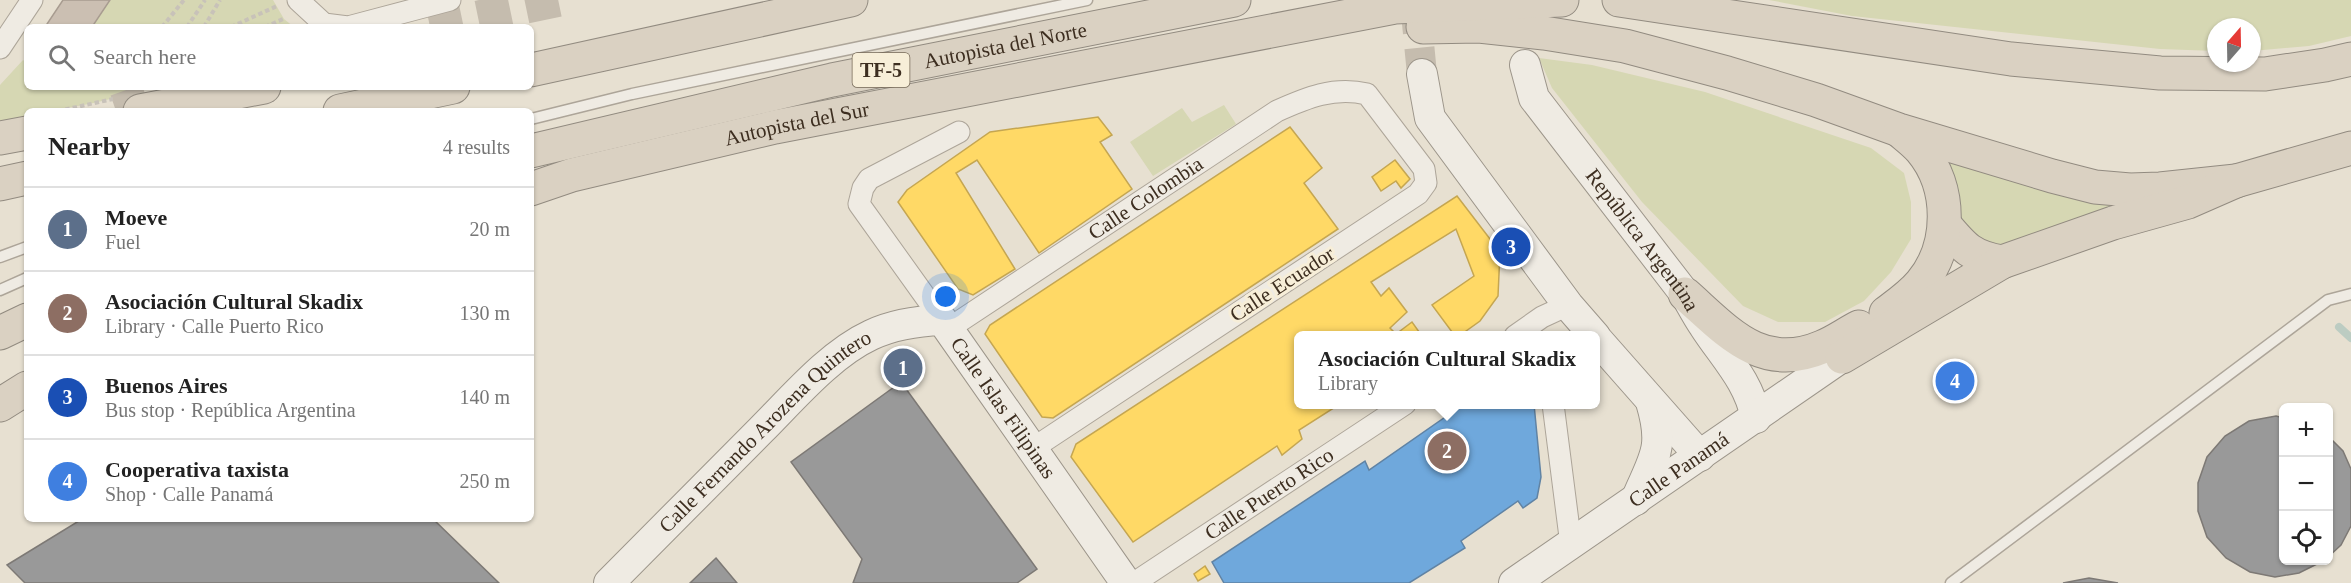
<!DOCTYPE html>
<meta charset="utf-8">
<style>
:root{--surface:#fff;--page:#f6f6f6;--text:#222;--muted:#767676;--line:#e0e0e0;--accent:#2563eb}
body{margin:0;font-family:Georgia,serif;background:var(--page);color:var(--text)}
.controls{position:absolute;right:18px;bottom:18px;display:grid;overflow:hidden;border-radius:9px;box-shadow:0 2px 4px #0004}
.controls button{width:54px;height:54px;display:grid;place-items:center;padding:0;border:0;border-bottom:2px solid var(--line);background:var(--surface);color:var(--text);font:30px sans-serif}
.compass{position:absolute;left:2207px;top:18px;width:54px;height:54px;border-radius:50%;background:var(--surface);box-shadow:0 2px 4px #0004;rotate:20deg}
.you{position:absolute;left:946px;top:297px;width:21px;height:21px;margin:-15px;border:4px solid #fff;border-radius:50%;background:#1a73e8;box-shadow:0 0 0 9px #1a73e833}
.badge{display:grid;place-items:center;width:39px;height:39px;border-radius:50%;background:var(--accent);color:#fff;font-size:20px;font-weight:700}
.pin{position:absolute;translate:-50% -50%;border:3px solid #fff;box-shadow:0 2px 6px #0006}
.popup{position:absolute;left:1294px;top:331px;width:306px;height:78px;box-sizing:border-box;display:grid;place-content:center;border-radius:9px;background:var(--surface);filter:drop-shadow(0 2px 4px #0005);font-size:20px;white-space:nowrap;color:var(--muted)}
.popup b{font-size:22px;color:var(--text)}
.popup::after{content:'';position:absolute;left:50%;top:100%;margin-left:-12px;border:12px solid transparent;border-top-color:var(--surface)}
.list{margin:0;padding:0;list-style:none}
h2{display:flex;justify-content:space-between;align-items:center;height:78px;margin:0;padding:0 24px;font-size:26px}
h2 small{font-size:20px;font-weight:400;color:var(--muted)}
.list li{display:grid;grid-template-columns:39px 1fr auto;gap:18px;align-items:center;box-sizing:border-box;height:84px;padding:0 24px;border-top:2px solid var(--line)}
.list b{display:block;font-size:22px;white-space:nowrap}
.list p{margin:0;font-size:20px;white-space:nowrap;color:var(--muted)}
.list em{font-size:20px;font-style:normal;color:var(--muted)}
.icon{flex:none;width:33px;height:33px;fill:none;stroke:currentColor;stroke-width:2;stroke-linecap:round;stroke-linejoin:round}
.map{position:relative;flex:none;width:2351px;height:583px;overflow:hidden}
.search{position:absolute;background:var(--surface);box-shadow:0 2px 4px #0004;left:24px;top:24px;width:510px;height:66px;display:flex;align-items:center;gap:15px;box-sizing:border-box;padding:0 21px;border-radius:9px;color:var(--muted);font-size:22px}
.panel{position:absolute;background:var(--surface);box-shadow:0 2px 4px #0004;left:24px;top:108px;width:510px;height:414px;border-radius:9px}
.map>svg:first-child{display:block}
</style>
<div class="map">
<svg width="2351" height="583" viewBox="0 0 2351 583">
<rect width="100%" height="100%" fill="#e7e0d1"/>
<g fill="#d6d7b3">
<polygon points="110,0 273,0 284,19 294,27 92,27"/>
<polygon points="1769,0 2351,0 2351,36 2309,46 2252,51 2252,27 2216,27 2216,51 2160,49 1852,16"/>
<polygon points="1539,58 1592,65 1705,92 1871,148 1904,173 1911,202 1911,239 1891,272 1864,301 1825,322 1778,322 1743,306 1642,202 1552,88"/>
<path d="M 23,60 L 27,63 L 27,87 L 154,87 C 112,99 71,111 27,111 L 27,117 L 0,123 L 0,85 Z"/>
<polygon points="1224,105 1236,124 1153,176 1130,142 1182,108 1192,122"/>
<polygon points="1940,153 2060,195 2131,202 1992,248 1958,222 1960,203 1952,179"/>
</g>
<g fill="#ffd966" stroke="#c5a651" stroke-width="1.5">
<polygon points="1098,117 1112,135 1100,142 1132,189 1039,253 977,160 956,173 1015,269 973,295 958,289 898,202 907,190 990,132"/>
<polygon points="1290,127 1322,168 1304,183 1338,229 1053,418 1042,417 985,334 990,325"/>
<polygon points="1395,160 1410,179 1401,188 1396,181 1381,191 1372,177"/>
<polygon points="1457,196 1500,252 1498,296 1480,321 1459,336 1455,336 1432,305 1474,276 1456,229 1371,282 1381,296 1389,288 1407,312 1390,328 1396,334 1412,322 1422,336 1298,336 1298,404 1340,404 1299,430 1302,439 1282,455 1277,446 1133,542 1071,457 1076,444"/>
<polygon points="1205,566 1210,574 1198,581 1194,574"/>
</g>
<polygon fill="#6fa8dc" stroke="#6083a4" stroke-width="1.5" points="1464,404 1534,404 1541,477 1537,498 1523,508 1518,501 1461,541 1465,548 1409,583 1224,583 1212,562 1365,461 1369,470"/>
<g fill="#999" stroke="#7d7975" stroke-width="1.5">
<polygon points="901,382 1037,569 1017,583 853,583 862,559 791,462"/>
<polygon points="2276,416 2284,418 2284,560 2325,560 2299,573 2275,577 2250,572 2226,558 2207,537 2198,511 2198,483 2207,457 2225,436 2249,421"/>
<polygon points="2328,436 2343,451 2351,469 2351,526 2341,545 2328,557"/>
<polygon points="82,519 433,519 499,583 25,583 7,565"/>
<polygon points="716,558 737,583 690,583"/>
<polygon points="2089,578 2118,583 2063,583"/>
</g>
<g fill="none" stroke-linecap="round" stroke-linejoin="round">
<polyline stroke="#bcccc2" stroke-width="8" points="2339,327 2351,338"/>
</g>
<polygon fill="#cbbfb2" stroke="#a89c90" stroke-width="1.5" points="63,0 110,0 92,27 45,27"/>
<g fill="none" stroke-linecap="round" stroke-linejoin="round">
<polyline stroke="#c5bcae" stroke-width="30" stroke-dasharray="30 15" stroke-linecap="butt" points="1415,3 1422,74"/>
<g stroke="#c5bcae" stroke-width="33" stroke-dasharray="33 16" stroke-linecap="butt">
<polyline points="430,27 560,0"/>
<polyline points="116,111 165,94"/>
</g>
<defs>
<g id="lane">
<polyline points="531,119 632,94 1087,0"/>
<polyline points="0,257 27,247"/>
<polyline points="0,290 27,278"/>
<polyline points="1951,583 2328,300 2351,294"/>
</g>
<g id="street">
<polyline points="298,0 324,24 348,27 450,0"/>
<polyline points="0,48 32,0"/>
<polyline points="942,320 859,204 863,188 869,179 959,132"/>
<path id="s1" d="M 948,329 L 1277,111 C 1306,98 1334,86 1367,94 L 1424,169 L 1426,183 L 1418,194 L 1032,449"/>
<polyline points="1515,336 1542,317 1568,305"/>
<polyline points="1553,404 1571,545"/>
<path id="s2" d="M 1134,583 L 1405,404"/>
</g>
<g id="secondary">
<path id="s3" d="M 1525,65 L 1534,98 L 1685,294 C 1691,304 1697,316 1704,326 C 1724,357 1749,381 1756,418"/>
<polyline points="1422,74 1430,118 1568,305 1595,336"/>
<polyline points="1595,337 1700,456"/>
<path d="M 1636,500 C 1654,457 1665,449 1651,402"/>
<path id="s4" d="M 609,583 C 660,532 710,481 761,430 C 793,398 830,354 871,335 C 894,324 918,321 942,320 L 1126,583"/>
<path id="s5" d="M 1514,583 L 1842,357"/>
</g>
<g id="highway">
<polyline points="1619,0 2011,59 2160,73 2265,74 2325,65 2351,59"/>
<polyline points="1423,27 1479,26 1544,33 1625,46 1727,73 1816,100 1899,130 2052,176 2095,187 2130,190 2160,189 2236,181"/>
<polyline points="531,70 851,0"/>
<polyline points="140,111 264,87"/>
<polyline points="340,111 453,87"/>
<polyline points="0,138 27,133"/>
<path id="s6" d="M 531,151 L 832,80 L 1234,0"/>
<polyline points="0,184 27,178"/>
<path id="s7" d="M 531,189 L 572,175 L 775,127 L 1395,7 L 1562,0"/>
<path d="M 1945,225 C 1964,248 1972,257 2002,262"/>
<path d="M 1685,294 C 1727,331 1761,373 1822,347 C 1835,342 1847,333 1859,327"/>
<path d="M 1886,313 C 1898,304 1911,295 1921,283 C 1952,246 1952,187 1921,150 C 1915,143 1907,137 1900,131"/>
<polyline points="0,333 27,320"/>
<polyline points="1842,357 2002,262 2113,223 2188,202 2236,181 2351,148"/>
<polyline points="0,405 27,388"/>
</g>
</defs>
<use href="#lane" stroke="#ada599" stroke-width="13"/>
<use href="#street" stroke="#ada599" stroke-width="23"/>
<use href="#secondary" stroke="#9c958a" stroke-width="32"/>
<use href="#highway" stroke="#928b80" stroke-width="35"/>
<g stroke="#c8c2b9" stroke-width="4" stroke-dasharray="4.5 3" stroke-linecap="butt">
<polyline points="162,27 184,0"/>
<polyline points="187,27 205,0"/>
<polyline points="204,27 220,0"/>
<polyline points="231,27 277,6"/>
<polyline points="265,27 283,19"/>
<polyline points="58,111 113,99"/>
</g>
<use href="#lane" stroke="#efebe3" stroke-width="10"/>
<use href="#street" stroke="#efebe3" stroke-width="21"/>
<use href="#secondary" stroke="#efebe3" stroke-width="30"/>
<use href="#highway" stroke="#dad1c2" stroke-width="33"/>
</g>
<g text-anchor="middle" dominant-baseline="central" stroke-width="6" stroke-linejoin="round" paint-order="stroke">
<rect fill="#f7eed8" stroke="#756857" stroke-width="1.5" x="852.5" y="53" width="57" height="34" rx="4.5"/>
<g font-size="20" font-weight="bold" fill="#3d2e20">
<text x="881" y="70">TF-5</text>
</g>
<g font-size="21" fill="#3d2e20" stroke="#f7eed8">
<text stroke="none"><textPath href="#s6" startOffset="486">Autopista del Norte</textPath></text>
<text stroke="none"><textPath href="#s7" startOffset="274">Autopista del Sur</textPath></text>
<text stroke="none"><textPath href="#s1" startOffset="237">Calle Colombia</textPath></text>
<text stroke="none"><textPath href="#s3" startOffset="213">República Argentina</textPath></text>
<text transform="translate(1282 284) rotate(-33)">Calle Ecuador</text>
<text stroke="none"><textPath href="#s4" startOffset="542">Calle Islas Filipinas</textPath></text>
<text stroke="none"><textPath href="#s4" startOffset="218">Calle Fernando Arozena Quintero</textPath></text>
<text stroke="none"><textPath href="#s5" startOffset="200">Calle Panamá</textPath></text>
<text stroke="none"><textPath href="#s2" startOffset="162">Calle Puerto Rico</textPath></text>
</g>
</g>
</svg>
<div class="controls">
<button>+</button>
<button>−</button>
<button><svg class="icon" aria-label="locate" viewBox="0 0 24 24"><circle cx="12" cy="12" r="6"/><path d="M12 2v4M12 18v4M2 12h4M18 12h4"/></svg></button>
</div>
<svg class="compass" viewBox="-18 -18 36 36"><path d="M0-13l5 13h-10z" fill="#e53935"/><path d="M0 13l5-13h-10z" fill="#767676"/></svg>
<div class="you"></div>
<div class="pin badge" style="left:903px;top:368px;background:#5c6f8a">1</div>
<div class="pin badge" style="left:1447px;top:451px;background:#8d6e63">2</div>
<div class="popup"><b>Asociación Cultural Skadix</b>Library</div>
<div class="pin badge" style="left:1511px;top:247px;background:#1a4fb4">3</div>
<div class="pin badge" style="left:1955px;top:381px;background:#3f7fe0">4</div>
<div class="search"><svg class="icon" aria-label="search" viewBox="0 0 24 24"><circle cx="10" cy="10" r="6"/><path d="M15 15l6 6"/></svg>Search here</div>
<section class="panel">
<h2>Nearby<small>4 results</small></h2>
<ul class="list">
<li><span class="badge" style="background:#5c6f8a">1</span><div><b>Moeve</b><p>Fuel</p></div><em>20 m</em></li>
<li><span class="badge" style="background:#8d6e63">2</span><div><b>Asociación Cultural Skadix</b><p>Library · Calle Puerto Rico</p></div><em>130 m</em></li>
<li><span class="badge" style="background:#1a4fb4">3</span><div><b>Buenos Aires</b><p>Bus stop · República Argentina</p></div><em>140 m</em></li>
<li><span class="badge" style="background:#3f7fe0">4</span><div><b>Cooperativa taxista</b><p>Shop · Calle Panamá</p></div><em>250 m</em></li>
</ul>
</section>
</div>
